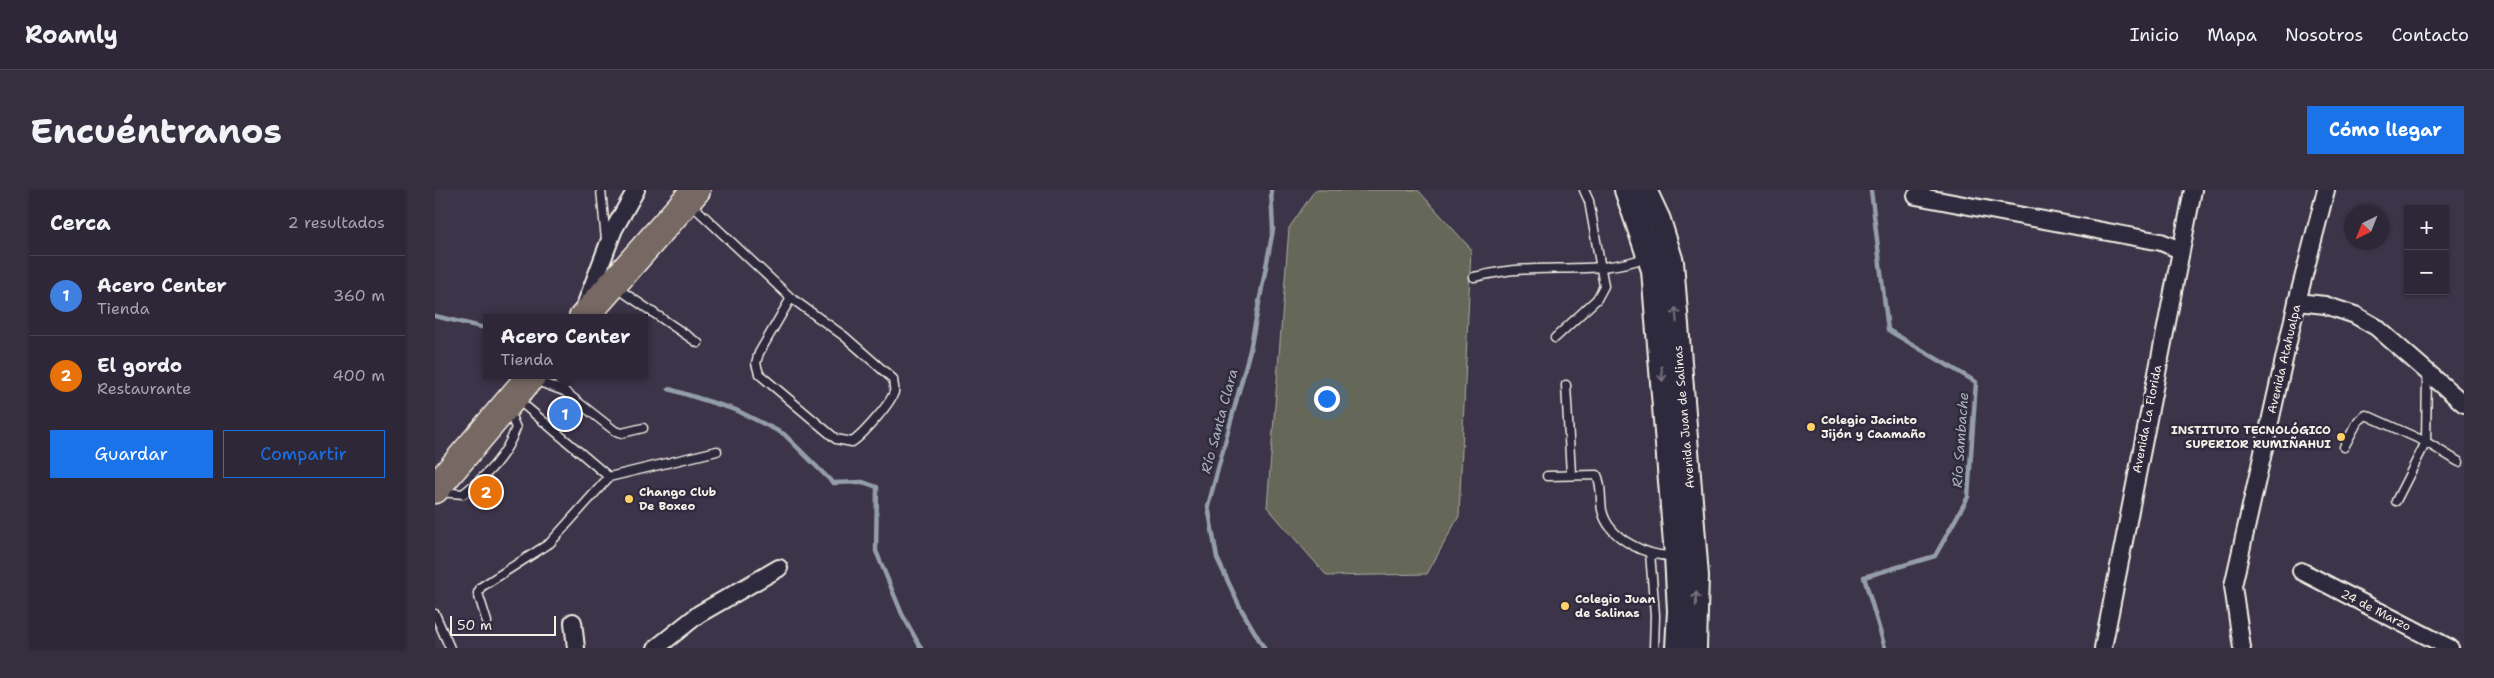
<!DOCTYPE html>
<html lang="es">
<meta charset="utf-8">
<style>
:root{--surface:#2d2737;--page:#352f3f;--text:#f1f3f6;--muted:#a7a5ad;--line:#484452;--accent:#1a73e8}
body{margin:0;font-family:"Shantell Sans",sans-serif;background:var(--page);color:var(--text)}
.controls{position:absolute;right:15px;top:15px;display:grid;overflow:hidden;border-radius:0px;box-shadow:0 1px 4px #0004}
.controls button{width:45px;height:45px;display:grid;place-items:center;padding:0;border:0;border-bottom:1px solid var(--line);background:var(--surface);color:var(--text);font:25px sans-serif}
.compass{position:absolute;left:1909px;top:15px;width:45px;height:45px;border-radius:50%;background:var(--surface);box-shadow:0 1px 4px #0004;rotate:223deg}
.scale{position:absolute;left:15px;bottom:12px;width:106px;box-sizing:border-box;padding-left:5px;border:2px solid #f4f1e8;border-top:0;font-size:14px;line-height:18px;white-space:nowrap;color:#f4f1e8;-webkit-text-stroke:4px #2f2a3d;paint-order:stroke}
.you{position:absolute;left:891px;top:208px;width:18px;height:18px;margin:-12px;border:4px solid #fff;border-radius:50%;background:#1a73e8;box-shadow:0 0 0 8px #1a73e833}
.badge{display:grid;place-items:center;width:32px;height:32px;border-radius:50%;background:var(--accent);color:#fff;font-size:16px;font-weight:700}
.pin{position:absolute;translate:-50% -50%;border:2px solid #fff;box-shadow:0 1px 5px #0006}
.popup{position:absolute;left:48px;top:124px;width:165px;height:65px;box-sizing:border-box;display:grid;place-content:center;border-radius:0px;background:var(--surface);filter:drop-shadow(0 1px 4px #0005);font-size:16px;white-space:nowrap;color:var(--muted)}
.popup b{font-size:19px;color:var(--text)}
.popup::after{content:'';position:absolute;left:50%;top:100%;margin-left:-10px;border:10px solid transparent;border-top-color:var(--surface)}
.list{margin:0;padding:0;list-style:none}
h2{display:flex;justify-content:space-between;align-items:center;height:65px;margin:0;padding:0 20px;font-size:21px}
h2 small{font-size:16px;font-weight:400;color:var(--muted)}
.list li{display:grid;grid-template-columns:32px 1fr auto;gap:15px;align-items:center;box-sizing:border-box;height:80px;padding:0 20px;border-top:1px solid var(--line)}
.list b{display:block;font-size:19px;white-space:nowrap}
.list p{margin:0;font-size:16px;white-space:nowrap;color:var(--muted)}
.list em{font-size:16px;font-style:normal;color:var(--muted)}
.actions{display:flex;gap:10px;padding:15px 20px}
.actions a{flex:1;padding:11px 0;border:1px solid var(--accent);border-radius:0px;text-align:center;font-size:18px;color:var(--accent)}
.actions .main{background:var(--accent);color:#fff}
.map{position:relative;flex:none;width:2029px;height:458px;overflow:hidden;border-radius:0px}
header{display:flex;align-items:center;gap:30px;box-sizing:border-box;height:70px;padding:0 25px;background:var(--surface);border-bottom:1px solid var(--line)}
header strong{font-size:24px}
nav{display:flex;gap:28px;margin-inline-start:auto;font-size:18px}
.intro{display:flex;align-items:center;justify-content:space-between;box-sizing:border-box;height:120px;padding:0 30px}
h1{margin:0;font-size:35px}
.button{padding:12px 22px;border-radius:0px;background:var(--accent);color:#fff;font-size:18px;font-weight:700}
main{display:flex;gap:30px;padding:0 30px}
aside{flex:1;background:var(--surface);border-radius:0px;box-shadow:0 1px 4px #0004}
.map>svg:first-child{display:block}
</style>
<header>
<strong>Roamly</strong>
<nav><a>Inicio</a><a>Mapa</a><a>Nosotros</a><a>Contacto</a></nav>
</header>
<div class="intro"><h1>Encuéntranos</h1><a class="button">Cómo llegar</a></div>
<main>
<aside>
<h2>Cerca<small>2 resultados</small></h2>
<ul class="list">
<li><span class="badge" style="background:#3f7fe0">1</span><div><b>Acero Center</b><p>Tienda</p></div><em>360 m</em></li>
<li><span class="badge" style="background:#e8710a">2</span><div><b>El gordo</b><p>Restaurante</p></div><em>400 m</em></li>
</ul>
<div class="actions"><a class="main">Guardar</a><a>Compartir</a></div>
</aside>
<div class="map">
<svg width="2029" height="458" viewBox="0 0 2029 458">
<rect width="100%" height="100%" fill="#3c3449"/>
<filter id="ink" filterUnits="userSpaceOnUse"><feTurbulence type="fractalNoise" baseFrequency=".02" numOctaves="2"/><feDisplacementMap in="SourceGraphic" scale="10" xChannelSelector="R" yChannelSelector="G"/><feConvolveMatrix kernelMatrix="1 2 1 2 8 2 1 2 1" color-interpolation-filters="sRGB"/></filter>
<g filter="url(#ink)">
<polygon fill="#656859" stroke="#acaca0" points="880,0 983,0 1036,59 1024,326 992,384 892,386 832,317 854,38"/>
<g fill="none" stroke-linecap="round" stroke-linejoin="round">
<g stroke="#949eaa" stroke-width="4.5">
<polyline points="1436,0 1453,140 1541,192 1533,307 1500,366 1429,387 1450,458"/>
<polyline points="0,126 46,137"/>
<polyline points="234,199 301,220 349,244 398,293 428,292 442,297 441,361 467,424 486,458"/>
<polyline points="829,458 805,417 782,368 773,316 815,160 838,40 836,0"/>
</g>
<defs>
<g id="lane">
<polyline points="166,0 171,50"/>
<path d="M 256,14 L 356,108 L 409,146 L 458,189 C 458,193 460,198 459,202 C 456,213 427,246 417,252 L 401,249 L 324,184 L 321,173 L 324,163 L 356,108"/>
<path d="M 1039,87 C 1053,84 1067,81 1081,80 C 1124,76 1172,83 1212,67"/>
<polyline points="182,98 263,153"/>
<polyline points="1120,148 1162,109 1169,96 1154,11 1149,0"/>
<polyline points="1992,183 1991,252 2024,272"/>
<polyline points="99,190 129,201 180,241 187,243 208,238"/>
<polyline points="1131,195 1136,284"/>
<polyline points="82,209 174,287"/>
<polyline points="1909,257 1923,231 1931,225 1991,252 1961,311"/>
<path d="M 1112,286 L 1162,285 C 1167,295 1165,309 1167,320 C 1173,349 1213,367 1239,366"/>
<path d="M 5,302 L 28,304 C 52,285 70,268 81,238 L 74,221"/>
<polyline points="1215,363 1220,425 1219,458"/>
<polyline points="0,424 15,458"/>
<polyline points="52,432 43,403 46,397 115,353 174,287 282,261"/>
</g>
<g id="street">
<polyline points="1481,6 1726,52 1745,60"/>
<polyline points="1862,112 1890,115 1920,125 1941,137 2029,214"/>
<polyline points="150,116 179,39 201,0"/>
<polyline points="1866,381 2015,458"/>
<polyline points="138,432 141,458"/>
<polyline points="221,458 264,424 344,378"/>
<polyline points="1668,458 1758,0"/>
<polyline points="1807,458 1798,396 1862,112 1891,0"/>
</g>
<g id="secondary">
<polyline points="1191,0 1218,80 1241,366 1244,421 1242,458"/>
<polyline points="1210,0 1224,30 1237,72 1262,386 1260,458"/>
</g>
<g id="highway">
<polyline points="148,128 261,0"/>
<polyline points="0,299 97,185"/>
</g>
</defs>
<use href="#lane" stroke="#f4f1e8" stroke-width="11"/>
<use href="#street" stroke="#f4f1e8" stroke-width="20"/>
<use href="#secondary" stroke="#f4f1e8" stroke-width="26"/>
<use href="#highway" stroke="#f4f1e8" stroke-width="31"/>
<use href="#lane" stroke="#2f2a3d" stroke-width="8"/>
<use href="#street" stroke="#2f2a3d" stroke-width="16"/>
<use href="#secondary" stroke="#2f2a3d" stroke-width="22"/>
<use href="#highway" stroke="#776864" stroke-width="28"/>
</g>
<defs><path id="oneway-shaft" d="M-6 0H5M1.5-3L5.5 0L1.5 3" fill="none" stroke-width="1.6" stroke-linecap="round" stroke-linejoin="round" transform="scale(1.25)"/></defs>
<g stroke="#747079">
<use href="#oneway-shaft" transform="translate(1241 125) rotate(-95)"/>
<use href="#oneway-shaft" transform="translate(1227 184) rotate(86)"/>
<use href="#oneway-shaft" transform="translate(1261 409) rotate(-89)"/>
</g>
</g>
<g fill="#ffd166" stroke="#2f2a3d" stroke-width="2">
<circle cx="1376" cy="237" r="5"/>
<circle cx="1906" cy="247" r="5"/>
<circle cx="194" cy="309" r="5"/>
<circle cx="1130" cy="416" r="5"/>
</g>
<g text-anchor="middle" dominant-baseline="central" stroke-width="5" stroke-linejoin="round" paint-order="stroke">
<g font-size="12" fill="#f4f1e8" stroke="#2f2a3d">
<text transform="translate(1849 169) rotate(-77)">Avenida Atahualpa</text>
<text transform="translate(1249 227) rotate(-95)">Avenida Juan de Salinas</text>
<text transform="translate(1712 229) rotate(-79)">Avenida La Florida</text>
<text transform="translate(1941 420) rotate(27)">24 de Marzo</text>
</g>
<g font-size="12" font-weight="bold" fill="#f4f1e8" stroke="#2f2a3d" text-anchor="start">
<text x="1386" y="230">Colegio Jacinto<tspan x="1386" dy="14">Jijón y Caamaño</tspan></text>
<text x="1896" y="240" text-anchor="end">INSTITUTO TECNOLÓGICO<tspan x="1896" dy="14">SUPERIOR RUMIÑAHUI</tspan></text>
<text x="204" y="302">Chango Club<tspan x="204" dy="14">De Boxeo</tspan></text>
<text x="1140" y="409">Colegio Juan<tspan x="1140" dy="14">de Salinas</tspan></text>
</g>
<g font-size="14" font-style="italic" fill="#acb3b9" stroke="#2f2a3d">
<text transform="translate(784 231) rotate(-75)">Río Santa Clara</text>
<text transform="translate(1525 250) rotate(-86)">Río Sambache</text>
</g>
</g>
</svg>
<div class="controls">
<button>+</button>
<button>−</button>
</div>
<svg class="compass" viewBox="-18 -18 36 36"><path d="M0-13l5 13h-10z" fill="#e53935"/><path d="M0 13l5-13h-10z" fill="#a7a5ad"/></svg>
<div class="scale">50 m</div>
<div class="you"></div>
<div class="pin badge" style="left:130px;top:224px;background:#3f7fe0">1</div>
<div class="popup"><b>Acero Center</b>Tienda</div>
<div class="pin badge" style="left:51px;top:302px;background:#e8710a">2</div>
</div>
</main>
